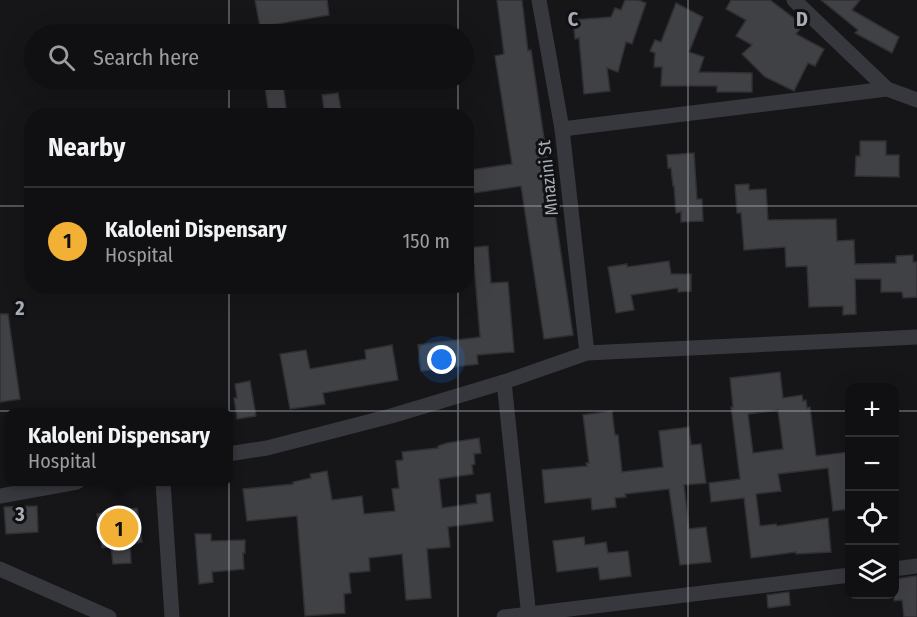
<!DOCTYPE html>
<meta charset="utf-8">
<style>
:root{--surface:#101012;--page:#1e1e20;--text:#f1f3f6;--muted:#9c9d9f;--line:#303032;--accent:#f2b134}
body{margin:0;font-family:"Fira Sans Condensed",sans-serif;background:var(--page);color:var(--text)}
.controls{position:absolute;right:18px;bottom:18px;display:grid;overflow:hidden;border-radius:12px;box-shadow:0 6px 24px #0002}
.controls button{width:54px;height:54px;display:grid;place-items:center;padding:0;border:0;border-bottom:2px solid var(--line);background:var(--surface);color:var(--text);font:30px sans-serif}
.you{position:absolute;left:442px;top:360px;width:21px;height:21px;margin:-15px;border:4px solid #fff;border-radius:50%;background:#1a73e8;box-shadow:0 0 0 9px #1a73e833}
.badge{display:grid;place-items:center;width:39px;height:39px;border-radius:50%;background:var(--accent);color:#111;font-size:20px;font-weight:700}
.pin{position:absolute;translate:-50% -50%;border:3px solid #fff;box-shadow:0 2px 6px #0006}
.popup{position:absolute;left:5px;top:408px;width:228px;height:78px;box-sizing:border-box;display:grid;place-content:center;border-radius:12px;background:var(--surface);filter:drop-shadow(0 2px 4px #0005);font-size:20px;white-space:nowrap;color:var(--muted)}
.popup b{font-size:22px;color:var(--text)}
.popup::after{content:'';position:absolute;left:50%;top:100%;margin-left:-12px;border:12px solid transparent;border-top-color:var(--surface)}
.list{margin:0;padding:0;list-style:none}
h2{display:flex;justify-content:space-between;align-items:center;height:78px;margin:0;padding:0 24px;font-size:26px}
h2 small{font-size:20px;font-weight:400;color:var(--muted)}
.list li{display:grid;grid-template-columns:39px 1fr auto;gap:18px;align-items:center;box-sizing:border-box;height:108px;padding:0 24px;border-top:2px solid var(--line)}
.list b{display:block;font-size:22px;white-space:nowrap}
.list p{margin:0;font-size:20px;white-space:nowrap;color:var(--muted)}
.list em{font-size:20px;font-style:normal;color:var(--muted)}
.icon{flex:none;width:33px;height:33px;fill:none;stroke:currentColor;stroke-width:2;stroke-linecap:round;stroke-linejoin:round}
.map{position:relative;flex:none;width:917px;height:617px;overflow:hidden}
.search{position:absolute;background:var(--surface);box-shadow:0 6px 24px #0002;left:24px;top:24px;width:450px;height:66px;display:flex;align-items:center;gap:15px;box-sizing:border-box;padding:0 21px;border-radius:33px;color:var(--muted);font-size:22px}
.panel{position:absolute;background:var(--surface);box-shadow:0 6px 24px #0002;left:24px;top:108px;width:450px;height:186px;border-radius:24px}
.map>svg:first-child{display:block}
</style>
<div class="map">
<svg width="917" height="617" viewBox="0 0 917 617">
<rect width="100%" height="100%" fill="#161618"/>
<g fill="#404145" stroke="#303034" stroke-width="1.5" fill-rule="evenodd">
<polygon points="255,0 327,0 329,15 260,27"/>
<polygon points="497,0 522,0 528,51 531,50 573,335 544,339 521,186 474,193 471,170 512,164 495,56 504,54"/>
<polygon points="625,0 638,0 646,3 632,44 626,42 618,72 607,68 610,91 584,94 579,38 575,39 573,20 611,17 615,8 621,10"/>
<polygon points="731,0 770,0 803,25 796,34 824,49 815,66 808,63 794,91 765,77 742,54 752,45 736,36 746,20 726,9"/>
<polygon points="821,0 860,0 852,10 899,37 892,53 855,33 858,30"/>
<polygon points="676,3 703,17 689,52 704,57 699,72 752,73 752,92 717,92 717,86 661,86 662,67 654,67 655,53 650,51 655,40 661,42"/>
<polygon points="283,85 287,114 269,116 265,87"/>
<polygon points="338,93 342,116 325,116 322,95"/>
<polygon points="860,141 886,141 886,155 899,155 899,177 855,176 856,156 860,156"/>
<polygon points="694,153 697,199 702,199 703,221 681,222 681,212 676,213 674,186 673,186 671,168 668,168 667,155"/>
<polygon points="749,184 749,190 766,189 768,220 836,219 837,241 854,240 855,264 896,263 896,256 913,255 913,262 917,262 917,297 903,298 902,292 881,292 881,279 855,279 856,314 843,315 843,306 809,307 807,266 786,267 785,247 744,250 741,213 737,213 735,185"/>
<polygon points="488,246 491,283 508,282 514,352 477,355 478,364 421,371 418,345 480,337 474,264 466,265 466,248"/>
<polygon points="669,261 671,274 691,274 691,291 678,292 678,288 631,295 634,310 616,313 608,267 627,264 627,267"/>
<polygon points="0,314 8,314 20,399 0,402"/>
<polygon points="392,345 398,380 323,393 325,404 290,409 280,354 306,350 310,369 366,359 365,350"/>
<path d="M 780,372 L 783,398 L 802,395 L 803,401 L 806,400 L 807,408 L 810,407 L 816,456 L 849,452 L 849,509 L 833,511 L 828,468 L 778,474 L 781,491 L 756,494 L 760,526 L 776,524 L 777,526 L 828,518 L 831,552 L 796,554 L 796,552 L 751,558 L 744,498 L 711,502 L 709,483 L 740,479 L 731,407 L 733,407 L 730,378 ZM 778,410 L 783,449 L 753,453 L 748,414 Z"/>
<polygon points="250,381 256,416 237,419 234,398 237,398 235,384"/>
<polygon points="612,411 615,435 618,435 622,472 663,467 659,431 689,427 691,445 701,444 706,483 684,485 689,529 706,527 711,562 680,565 669,489 625,494 626,497 615,498 616,507 592,510 591,498 545,503 542,470 587,466 586,463 589,463 583,415"/>
<polygon points="479,438 481,453 474,454 475,464 472,465 473,474 439,479 442,508 477,503 476,495 490,493 493,521 448,527 450,547 427,549 431,598 406,600 402,554 369,558 370,571 349,573 351,593 344,594 345,613 305,616 297,516 247,521 243,489 293,484 293,482 311,478 310,474 327,471 332,500 362,496 364,514 395,511 392,489 399,488 396,461 403,460 402,452 438,448 438,446 447,443"/>
<polygon points="37,506 38,532 6,534 4,507"/>
<polygon points="137,508 142,542 130,544 131,563 113,564 111,547 102,548 97,514"/>
<polygon points="195,534 211,534 211,541 245,540 245,553 243,553 244,569 212,572 213,582 199,584"/>
<polygon points="584,537 585,545 606,542 608,553 628,551 631,576 600,580 598,567 557,572 553,541"/>
<polygon points="917,576 917,617 904,617 902,600 894,601 894,579"/>
<polygon points="789,592 790,605 768,608 767,595"/>
</g>
<g fill="none" stroke-linecap="round" stroke-linejoin="round">
<g stroke="#37383d" stroke-width="15">
<polyline points="539,0 562,129 587,353"/>
<polyline points="794,0 887,89 917,100"/>
<polyline points="562,129 887,89"/>
<polyline points="504,382 529,617"/>
<polyline points="228,454 267,448 391,416 504,382 587,353 917,337"/>
<polyline points="163,482 172,617"/>
<polyline points="0,496 77,482"/>
<polyline points="0,569 109,617"/>
<polyline points="894,569 917,566"/>
<polyline points="504,617 850,575"/>
</g>
</g>
<path fill="none" stroke="#a8adb8" stroke-width="1.5" stroke-opacity="0.55" d="M 229,0 L 229,34M 458,0 L 458,34M 688,0 L 688,617M 229,80 L 229,116M 458,80 L 458,116M 0,206 L 32,206M 466,206 L 917,206M 229,286 L 229,617M 458,286 L 458,617M 0,411 L 850,411M 894,411 L 917,411"/>
<g text-anchor="middle" dominant-baseline="central" stroke-width="6" stroke-linejoin="round" paint-order="stroke">
<g font-size="18" fill="#a8adb8" stroke="#111113">
<text transform="translate(548 178) rotate(-96)">Mnazini St</text>
</g>
</g>
<g font-size="20" text-anchor="middle" font-weight="bold" fill="#a8adb8" stroke="#111113" stroke-width="6" stroke-linejoin="round" paint-order="stroke">
<text x="573" y="26">C</text>
<text x="802" y="26">D</text>
<text x="20" y="315">2</text>
<text x="20" y="521">3</text>
</g>
</svg>
<div class="controls">
<button>+</button>
<button>−</button>
<button><svg class="icon" aria-label="locate" viewBox="0 0 24 24"><circle cx="12" cy="12" r="6"/><path d="M12 2v4M12 18v4M2 12h4M18 12h4"/></svg></button>
<button><svg class="icon" aria-label="layers" viewBox="0 0 24 24"><path d="M12 4l9 5-9 5-9-5zM3 14l9 5 9-5"/></svg></button>
</div>
<div class="you"></div>
<div class="pin badge" style="left:119px;top:528px">1</div>
<div class="popup"><b>Kaloleni Dispensary</b>Hospital</div>
<div class="search"><svg class="icon" aria-label="search" viewBox="0 0 24 24"><circle cx="10" cy="10" r="6"/><path d="M15 15l6 6"/></svg>Search here</div>
<section class="panel">
<h2>Nearby<small></small></h2>
<ul class="list">
<li><span class="badge">1</span><div><b>Kaloleni Dispensary</b><p>Hospital</p></div><em>150 m</em></li>
</ul>
</section>
</div>
